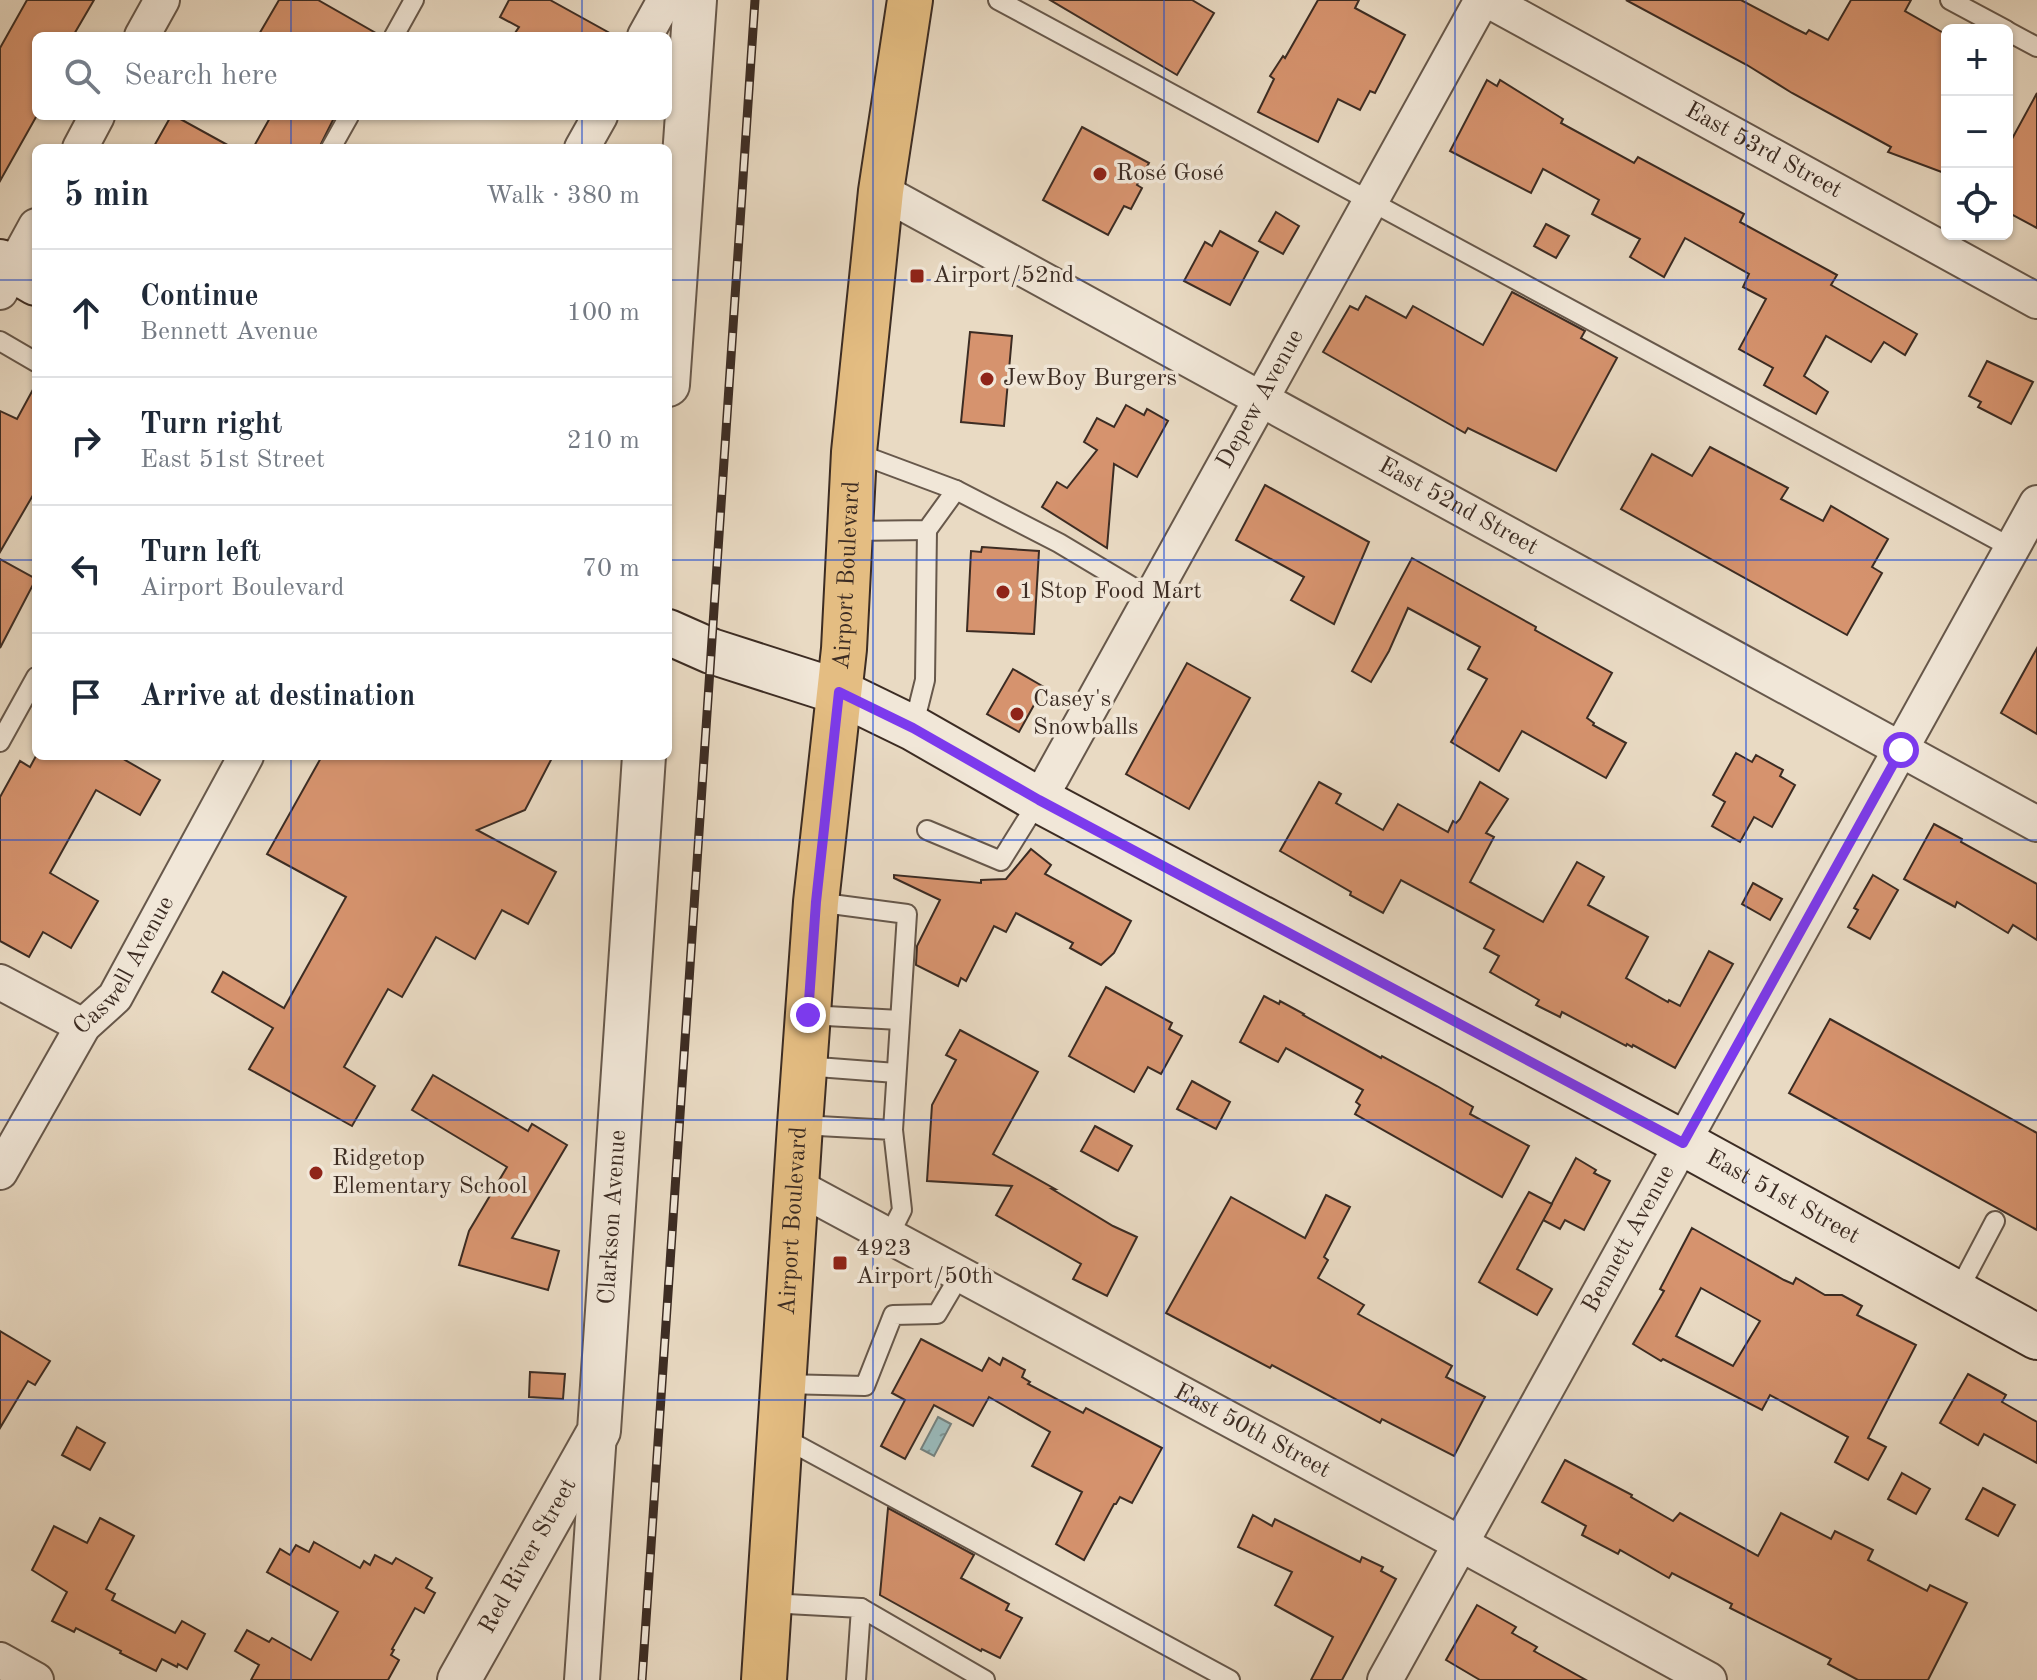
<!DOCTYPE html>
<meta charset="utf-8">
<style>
:root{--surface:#fff;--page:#f2f2f3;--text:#1f2937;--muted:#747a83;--line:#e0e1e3}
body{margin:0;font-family:"Old Standard TT",serif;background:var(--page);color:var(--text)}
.controls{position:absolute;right:24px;top:24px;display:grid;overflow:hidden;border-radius:12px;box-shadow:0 2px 6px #0004}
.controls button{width:72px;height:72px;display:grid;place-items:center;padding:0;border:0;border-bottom:2px solid var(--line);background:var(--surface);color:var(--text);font:40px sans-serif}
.stop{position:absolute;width:24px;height:24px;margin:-18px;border:6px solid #7c3aed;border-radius:50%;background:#fff}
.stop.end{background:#7c3aed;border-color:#fff;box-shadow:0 2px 8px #0008}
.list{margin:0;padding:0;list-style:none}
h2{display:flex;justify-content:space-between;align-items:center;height:104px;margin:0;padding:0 32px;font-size:34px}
h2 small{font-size:26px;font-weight:400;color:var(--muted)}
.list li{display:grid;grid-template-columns:52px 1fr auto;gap:24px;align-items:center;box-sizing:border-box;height:128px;padding:0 32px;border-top:2px solid var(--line)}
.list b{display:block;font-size:30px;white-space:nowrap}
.list p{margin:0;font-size:26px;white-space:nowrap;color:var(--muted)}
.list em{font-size:26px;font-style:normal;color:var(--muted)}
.icon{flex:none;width:44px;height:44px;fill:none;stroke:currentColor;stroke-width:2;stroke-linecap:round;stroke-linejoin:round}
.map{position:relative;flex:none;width:2037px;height:1680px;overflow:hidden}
.search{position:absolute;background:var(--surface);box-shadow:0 2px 6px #0004;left:32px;top:32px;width:640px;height:88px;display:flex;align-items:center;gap:20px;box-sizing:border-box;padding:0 28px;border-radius:12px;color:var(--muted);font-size:30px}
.panel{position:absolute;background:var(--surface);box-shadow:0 2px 6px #0004;left:32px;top:144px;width:640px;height:616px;border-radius:12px}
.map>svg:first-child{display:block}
</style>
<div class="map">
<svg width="2037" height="1680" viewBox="0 0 2037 1680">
<defs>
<pattern id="water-ripples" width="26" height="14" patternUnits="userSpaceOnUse" patternTransform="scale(2)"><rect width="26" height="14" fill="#99b9ba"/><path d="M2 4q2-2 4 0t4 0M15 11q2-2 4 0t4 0" fill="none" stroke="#7e9797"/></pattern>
</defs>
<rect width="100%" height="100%" fill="#e9dac3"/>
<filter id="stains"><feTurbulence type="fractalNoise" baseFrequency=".0025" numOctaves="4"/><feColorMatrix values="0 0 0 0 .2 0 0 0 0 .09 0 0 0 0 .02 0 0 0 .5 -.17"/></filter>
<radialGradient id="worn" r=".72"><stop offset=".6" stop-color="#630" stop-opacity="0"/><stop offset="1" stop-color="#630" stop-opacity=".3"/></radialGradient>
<polygon fill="url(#water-ripples)" stroke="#74817e" stroke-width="2" points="938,1417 951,1424 934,1456 921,1449"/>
<g fill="#d6936e" stroke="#3c2c23" stroke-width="2" fill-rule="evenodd">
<polygon points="27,0 94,0 73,36 36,36 36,117 0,181 0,48"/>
<polygon points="279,0 318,0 381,36 258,36"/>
<polygon points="509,0 550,0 615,36 513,36 519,27 500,17"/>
<polygon points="1050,0 1192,0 1214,13 1177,75"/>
<polygon points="1318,0 1359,0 1355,8 1405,35 1375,93 1370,91 1360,110 1338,99 1318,142 1258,112 1274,79 1270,76 1283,56 1285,58"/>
<polygon points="1626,0 1741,0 1794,28 1806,34 1809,30 1828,40 1851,0 1911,0 1905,11 1947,35 1947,174 1888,152 1891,147 1792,93 1747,65"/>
<polygon points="1487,80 1497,86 1500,80 1563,119 1561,123 1634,163 1638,157 1744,214 1740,222 1837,275 1831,285 1917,334 1905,355 1884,342 1871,362 1826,336 1804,376 1828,392 1816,414 1764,385 1773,368 1739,349 1766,299 1743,287 1749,274 1685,238 1664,277 1630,257 1640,239 1592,214 1599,200 1543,169 1531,193 1450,151"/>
<polygon points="2037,93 2037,228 2007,212 2007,148"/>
<polygon points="171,116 175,116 233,148 153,148"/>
<polygon points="271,116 335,116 319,148 253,148"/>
<polygon points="1082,127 1149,163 1137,185 1142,188 1131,209 1124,206 1108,235 1043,200"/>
<polygon points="1276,212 1299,226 1283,254 1259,241"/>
<polygon points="1546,224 1569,236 1556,258 1534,246"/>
<polygon points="1220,231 1258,252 1230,305 1184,281 1205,242 1212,246"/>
<polygon points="1512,292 1585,331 1581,338 1617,358 1556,471 1468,428 1465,433 1323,352 1350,306 1358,310 1366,296 1406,318 1413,306 1483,345"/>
<polygon points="970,332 1012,336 1004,426 961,422"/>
<polygon points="1987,361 2033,382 2011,424 1978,407 1981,402 1969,396"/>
<polygon points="36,384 36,490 0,552 0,411 17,419"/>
<polygon points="1126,405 1144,415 1147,409 1168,421 1137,477 1114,464 1107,548 1042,507 1057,482 1067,488 1097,450 1084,442 1097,418 1114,427"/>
<polygon points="1710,447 1788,488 1781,499 1823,521 1831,506 1888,539 1872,567 1882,573 1847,635 1621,509 1652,454 1692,476"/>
<polygon points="1265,485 1369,542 1334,624 1291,600 1304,577 1236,540"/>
<polygon points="982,547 1039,551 1034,634 967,631 971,551 981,552"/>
<polygon points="1412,558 1536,627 1535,630 1612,673 1587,718 1594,723 1593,725 1626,743 1606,778 1522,731 1499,771 1451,742 1487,679 1468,669 1480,647 1408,608 1389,651 1371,682 1352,671"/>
<polygon points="0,559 36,579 0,648"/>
<polygon points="2037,648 2037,734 2001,713"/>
<polygon points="1187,663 1250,698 1189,809 1126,774"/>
<polygon points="1013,669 1044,687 1019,732 987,714"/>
<polygon points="1736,753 1752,762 1756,755 1783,770 1780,776 1795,785 1772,827 1754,817 1740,842 1712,826 1725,802 1713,795"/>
<polygon points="36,756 118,756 160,780 140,815 96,790 50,873 98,901 71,948 43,932 29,957 0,941 0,797 20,761 30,767"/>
<polygon points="322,756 553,756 525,810 477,830 556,872 528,924 502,910 475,959 436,937 402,997 388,989 344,1067 375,1086 352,1126 249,1069 273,1028 212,992 223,972 284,1008 346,897 267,854"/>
<polygon points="1319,782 1341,794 1336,803 1383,830 1398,804 1448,832 1453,821 1456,823 1460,819 1480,782 1508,799 1486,833 1494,837 1470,882 1543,922 1577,862 1604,877 1588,905 1648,937 1626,978 1668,1002 1669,1000 1680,1006 1709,951 1733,964 1675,1068 1633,1045 1632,1047 1627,1044 1626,1046 1562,1012 1560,1017 1536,1005 1539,1000 1490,972 1499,956 1484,948 1494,930 1401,880 1383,913 1350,895 1351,892 1280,851"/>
<polygon points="1934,824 1962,839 1961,842 2037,884 2037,940 2013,925 2008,933 1957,902 1955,907 1904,879"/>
<polygon points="1031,849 1051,865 1045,874 1131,921 1114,953 1101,965 1070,948 1073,943 1016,913 1006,932 994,926 966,981 961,978 958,986 916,965 917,946 940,900 894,878 894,875 981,883 981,880 1006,879"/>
<polygon points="1873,875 1898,890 1870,939 1848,927 1858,910 1854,908"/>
<polygon points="1753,883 1782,899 1770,920 1742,904"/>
<polygon points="1106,987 1172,1023 1169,1029 1182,1036 1161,1074 1148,1067 1134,1092 1069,1056"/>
<polygon points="1264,996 1279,1004 1280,1001 1304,1014 1303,1015 1381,1058 1382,1056 1437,1086 1473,1107 1470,1114 1529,1146 1502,1197 1355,1114 1360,1105 1356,1102 1363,1090 1286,1048 1278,1062 1240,1042"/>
<polygon points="1830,1019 2037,1133 2037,1230 1789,1093"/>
<polygon points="960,1030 1038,1072 993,1154 1055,1189 1052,1189 1113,1226 1137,1237 1107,1296 1073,1279 1081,1264 996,1215 1012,1186 927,1181 932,1105 956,1060 946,1055"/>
<polygon points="433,1075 528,1131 532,1124 567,1145 512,1238 559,1251 548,1290 459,1265 469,1231 507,1167 412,1110"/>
<polygon points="1192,1081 1230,1102 1216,1129 1177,1109"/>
<polygon points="1095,1126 1132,1146 1118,1171 1081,1151"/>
<polygon points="1576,1158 1596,1170 1594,1173 1610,1181 1584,1230 1565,1220 1560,1229 1543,1220"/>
<polygon points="1529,1192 1552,1204 1517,1269 1552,1289 1537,1315 1479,1282"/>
<polygon points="1326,1195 1350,1207 1324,1257 1328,1260 1318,1278 1364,1305 1358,1314 1452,1366 1446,1377 1485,1397 1454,1456 1382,1419 1380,1423 1272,1365 1270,1368 1166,1313 1231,1197 1305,1238"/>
<path d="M 1692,1228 L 1784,1280 L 1793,1284 L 1796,1278 L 1825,1295 L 1842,1295 L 1862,1306 L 1857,1315 L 1916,1345 L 1868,1438 L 1886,1447 L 1868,1480 L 1835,1462 L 1848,1437 L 1770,1395 L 1762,1410 L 1663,1359 L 1661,1361 L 1633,1344 L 1664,1291 L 1660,1289 ZM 1701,1288 L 1760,1321 L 1733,1366 L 1676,1336 Z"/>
<polygon points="0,1331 50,1361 35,1385 28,1381 0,1428"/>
<polygon points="921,1339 982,1371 989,1358 1000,1365 1003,1358 1025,1370 1022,1377 1030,1382 1028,1384 1083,1413 1086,1408 1162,1448 1132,1503 1120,1497 1116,1504 1114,1504 1084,1560 1056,1544 1082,1492 1032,1466 1050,1432 989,1397 973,1426 934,1405 905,1459 881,1446 905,1400 892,1393"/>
<polygon points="530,1372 565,1374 563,1399 529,1397"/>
<polygon points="1968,1374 2006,1395 2002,1402 2037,1422 2037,1463 1984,1434 1978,1445 1940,1423"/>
<polygon points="77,1427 105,1443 90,1470 62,1455"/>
<polygon points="1565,1460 1632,1495 1631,1497 1673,1521 1680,1513 1758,1556 1781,1513 1831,1539 1835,1531 1873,1550 1868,1560 1927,1591 1930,1585 1967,1603 1928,1680 1858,1680 1828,1664 1831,1659 1730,1608 1732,1604 1672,1573 1669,1578 1620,1550 1618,1554 1582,1535 1586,1526 1542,1502"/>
<polygon points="1902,1473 1930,1489 1916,1514 1888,1499"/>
<polygon points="1983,1488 2015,1505 1998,1536 1966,1519"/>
<polygon points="888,1508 974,1555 961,1578 1009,1604 1006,1610 1022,1618 1000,1658 982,1649 981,1651 880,1595"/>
<polygon points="1253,1515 1272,1526 1275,1519 1360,1562 1362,1557 1383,1567 1381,1571 1396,1579 1342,1680 1311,1680 1333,1637 1275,1605 1292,1572 1238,1547"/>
<polygon points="100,1518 134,1536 106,1589 115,1594 112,1600 175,1633 182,1621 205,1634 187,1669 178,1664 177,1667 162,1659 156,1671 120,1653 121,1651 76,1628 74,1632 52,1621 67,1592 32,1570 54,1526 87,1543"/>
<polygon points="314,1542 360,1568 364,1561 370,1565 375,1555 392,1564 396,1558 432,1578 426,1588 435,1593 424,1613 415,1608 392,1649 394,1650 391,1655 399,1660 388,1680 251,1680 259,1665 235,1651 247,1630 269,1642 272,1638 311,1660 338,1612 267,1572 280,1549 290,1555 296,1545 309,1552"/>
<polygon points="1477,1605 1516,1627 1512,1633 1537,1647 1534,1651 1586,1680 1480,1680 1446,1660"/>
</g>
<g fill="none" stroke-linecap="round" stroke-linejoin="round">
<defs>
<g id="service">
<polyline points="998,0 2012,548"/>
<polyline points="1950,0 2006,30"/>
<polyline points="2007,31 2037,47"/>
<polyline points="394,36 414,0"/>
<polyline points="331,148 349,116"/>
<polyline points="0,341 36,362"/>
<polyline points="854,452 956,490 1059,543 1151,598"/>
<polyline points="850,531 927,530 956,490"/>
<polyline points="913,728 925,680 927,530"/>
<polyline points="0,742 36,677"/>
<polyline points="927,830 1001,861 1039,800"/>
<polyline points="816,902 907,914 893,1130"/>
<polyline points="808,1015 900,1020"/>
<polyline points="804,1066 896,1073"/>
<polyline points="800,1125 893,1130 902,1210 889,1236"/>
<polyline points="1957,1293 1995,1221"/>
<polyline points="783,1384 865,1386 893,1315 937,1314 960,1275"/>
<polyline points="782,1437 1230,1680"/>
<polyline points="769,1603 861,1608 856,1680"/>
<polyline points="861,1608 985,1680"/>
</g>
<g id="minor">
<path id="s1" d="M 1488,0 L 2037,301"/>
<polyline points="142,36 162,0"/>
<polyline points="645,36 665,0"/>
<polyline points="80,148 97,116"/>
<polyline points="582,148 600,116"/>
<path id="s2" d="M 881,191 L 2037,824"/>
<polyline points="0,292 36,226"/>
<path id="s3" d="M 1039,800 L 1482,0"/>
<polyline points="0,982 83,1026"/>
<path id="s4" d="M 0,1172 L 83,1026 L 115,997 L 246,756"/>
<path id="s5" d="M 796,1186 L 1461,1544 L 1709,1680"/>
<polyline points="0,1660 36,1680"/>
<polyline points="582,1680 599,1433"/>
<path id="s6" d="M 1385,1680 L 2037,503"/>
</g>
<g id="tertiary">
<polyline points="668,385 695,0"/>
<path id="s7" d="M 459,1680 L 599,1431 L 644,756"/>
</g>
<g id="secondary">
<polyline points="0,262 36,283"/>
<path id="s8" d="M 668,632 L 711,651 L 839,692 L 913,728 L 1039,800 L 1683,1143 L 2037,1337"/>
</g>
<g id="primary">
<path id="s9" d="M 764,1680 L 800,1125 L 816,902 L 844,649 L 854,452 L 881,191 L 910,0"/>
</g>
</defs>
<use href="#service" stroke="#67584b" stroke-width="22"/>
<use href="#minor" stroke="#67584b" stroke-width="38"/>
<use href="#tertiary" stroke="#67584b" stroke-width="46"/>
<use href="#secondary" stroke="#3c2c23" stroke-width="48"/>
<use href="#primary" stroke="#3c2c23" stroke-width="48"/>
<use href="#service" stroke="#f1e7d8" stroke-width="18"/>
<use href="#minor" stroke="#f1e7d8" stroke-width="34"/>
<use href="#tertiary" stroke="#f1e7d8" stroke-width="42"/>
<use href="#secondary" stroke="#f1e7d8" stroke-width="44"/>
<use href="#primary" stroke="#e4bd82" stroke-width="44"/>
<defs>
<polyline id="rail" points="642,1680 755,0"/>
</defs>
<use href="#rail" stroke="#3c2c23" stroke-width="9"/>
<use href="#rail" stroke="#f1e7d8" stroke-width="6" stroke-dasharray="18" stroke-linecap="butt"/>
</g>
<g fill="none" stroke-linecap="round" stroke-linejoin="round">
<polyline stroke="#7c3aed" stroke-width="10" points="808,1015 816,902 839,692 913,728 1039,800 1683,1143 1901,750"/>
</g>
<path fill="none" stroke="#1d4ed8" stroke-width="2" stroke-opacity="0.55" d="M 291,0 L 291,36M 582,0 L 582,36M 873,0 L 873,1680M 1164,0 L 1164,1680M 1455,0 L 1455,1680M 1746,0 L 1746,1680M 291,116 L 291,148M 582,116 L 582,148M 0,280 L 36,280M 668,280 L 2037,280M 0,560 L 36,560M 668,560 L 2037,560M 291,756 L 291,1680M 582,756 L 582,1680M 0,840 L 2037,840M 0,1120 L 2037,1120M 0,1400 L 2037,1400"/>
<g fill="#8f2418" stroke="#f1e7d8" stroke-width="3">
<circle cx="1100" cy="174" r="8"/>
<rect x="909" y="268" width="16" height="16" rx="4"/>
<circle cx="987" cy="379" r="8"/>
<circle cx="1003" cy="592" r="8"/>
<circle cx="1017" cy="714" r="8"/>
<circle cx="316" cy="1173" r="8"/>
<rect x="832" y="1255" width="16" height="16" rx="4"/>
</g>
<g text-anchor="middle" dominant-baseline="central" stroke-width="7" stroke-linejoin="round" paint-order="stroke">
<g font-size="24" fill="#3c2c23" stroke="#f1e7d8">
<text stroke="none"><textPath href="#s1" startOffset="314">East 53rd Street</textPath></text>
<text stroke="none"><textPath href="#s3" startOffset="458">Depew Avenue</textPath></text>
<text stroke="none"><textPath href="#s2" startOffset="658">East 52nd Street</textPath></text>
<text stroke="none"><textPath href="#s9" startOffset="1108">Airport Boulevard</textPath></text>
<text stroke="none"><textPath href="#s4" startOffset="242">Caswell Avenue</textPath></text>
<text stroke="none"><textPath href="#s8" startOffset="1252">East 51st Street</textPath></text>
<text stroke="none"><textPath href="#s7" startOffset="500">Clarkson Avenue</textPath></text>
<text stroke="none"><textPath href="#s9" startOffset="460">Airport Boulevard</textPath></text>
<text stroke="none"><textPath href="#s6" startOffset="504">Bennett Avenue</textPath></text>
<text stroke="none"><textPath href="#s5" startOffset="518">East 50th Street</textPath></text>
<text stroke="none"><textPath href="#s7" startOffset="142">Red River Street</textPath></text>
</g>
<g font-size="24" fill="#3c2c23" stroke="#f1e7d8" text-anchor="start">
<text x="1116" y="174">Rosé Gosé</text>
<text x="933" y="276">Airport/52nd</text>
<text x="1003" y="379">JewBoy Burgers</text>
<text x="1019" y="592">1 Stop Food Mart</text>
<text x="1033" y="700">Casey's<tspan x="1033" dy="28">Snowballs</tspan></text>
<text x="332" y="1159">Ridgetop<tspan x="332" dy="28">Elementary School</tspan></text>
<text x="856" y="1249">4923<tspan x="856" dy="28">Airport/50th</tspan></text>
</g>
</g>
<rect width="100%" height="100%" filter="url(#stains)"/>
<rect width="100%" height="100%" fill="url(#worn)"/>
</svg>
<div class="controls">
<button>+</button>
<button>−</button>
<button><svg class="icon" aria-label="locate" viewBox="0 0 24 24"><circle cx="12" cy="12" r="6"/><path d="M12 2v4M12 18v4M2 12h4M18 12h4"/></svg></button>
</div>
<div class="stop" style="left:1901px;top:750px"></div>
<div class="stop end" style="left:808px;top:1015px"></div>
<div class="search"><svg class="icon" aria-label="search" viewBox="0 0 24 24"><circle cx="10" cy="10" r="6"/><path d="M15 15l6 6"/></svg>Search here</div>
<section class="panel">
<h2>5 min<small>Walk · 380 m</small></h2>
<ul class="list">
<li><svg class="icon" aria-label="ahead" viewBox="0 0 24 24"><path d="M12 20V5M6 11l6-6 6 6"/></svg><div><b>Continue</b><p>Bennett Avenue</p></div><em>100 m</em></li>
<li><svg class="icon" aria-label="right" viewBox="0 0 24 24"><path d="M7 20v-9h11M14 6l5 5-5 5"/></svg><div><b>Turn right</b><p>East 51st Street</p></div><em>210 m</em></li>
<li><svg class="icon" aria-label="left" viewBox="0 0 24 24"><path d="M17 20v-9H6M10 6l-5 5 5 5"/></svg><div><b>Turn left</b><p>Airport Boulevard</p></div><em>70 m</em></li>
<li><svg class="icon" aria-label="arrive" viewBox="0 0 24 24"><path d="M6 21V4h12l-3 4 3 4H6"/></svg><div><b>Arrive at destination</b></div></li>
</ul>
</section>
</div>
